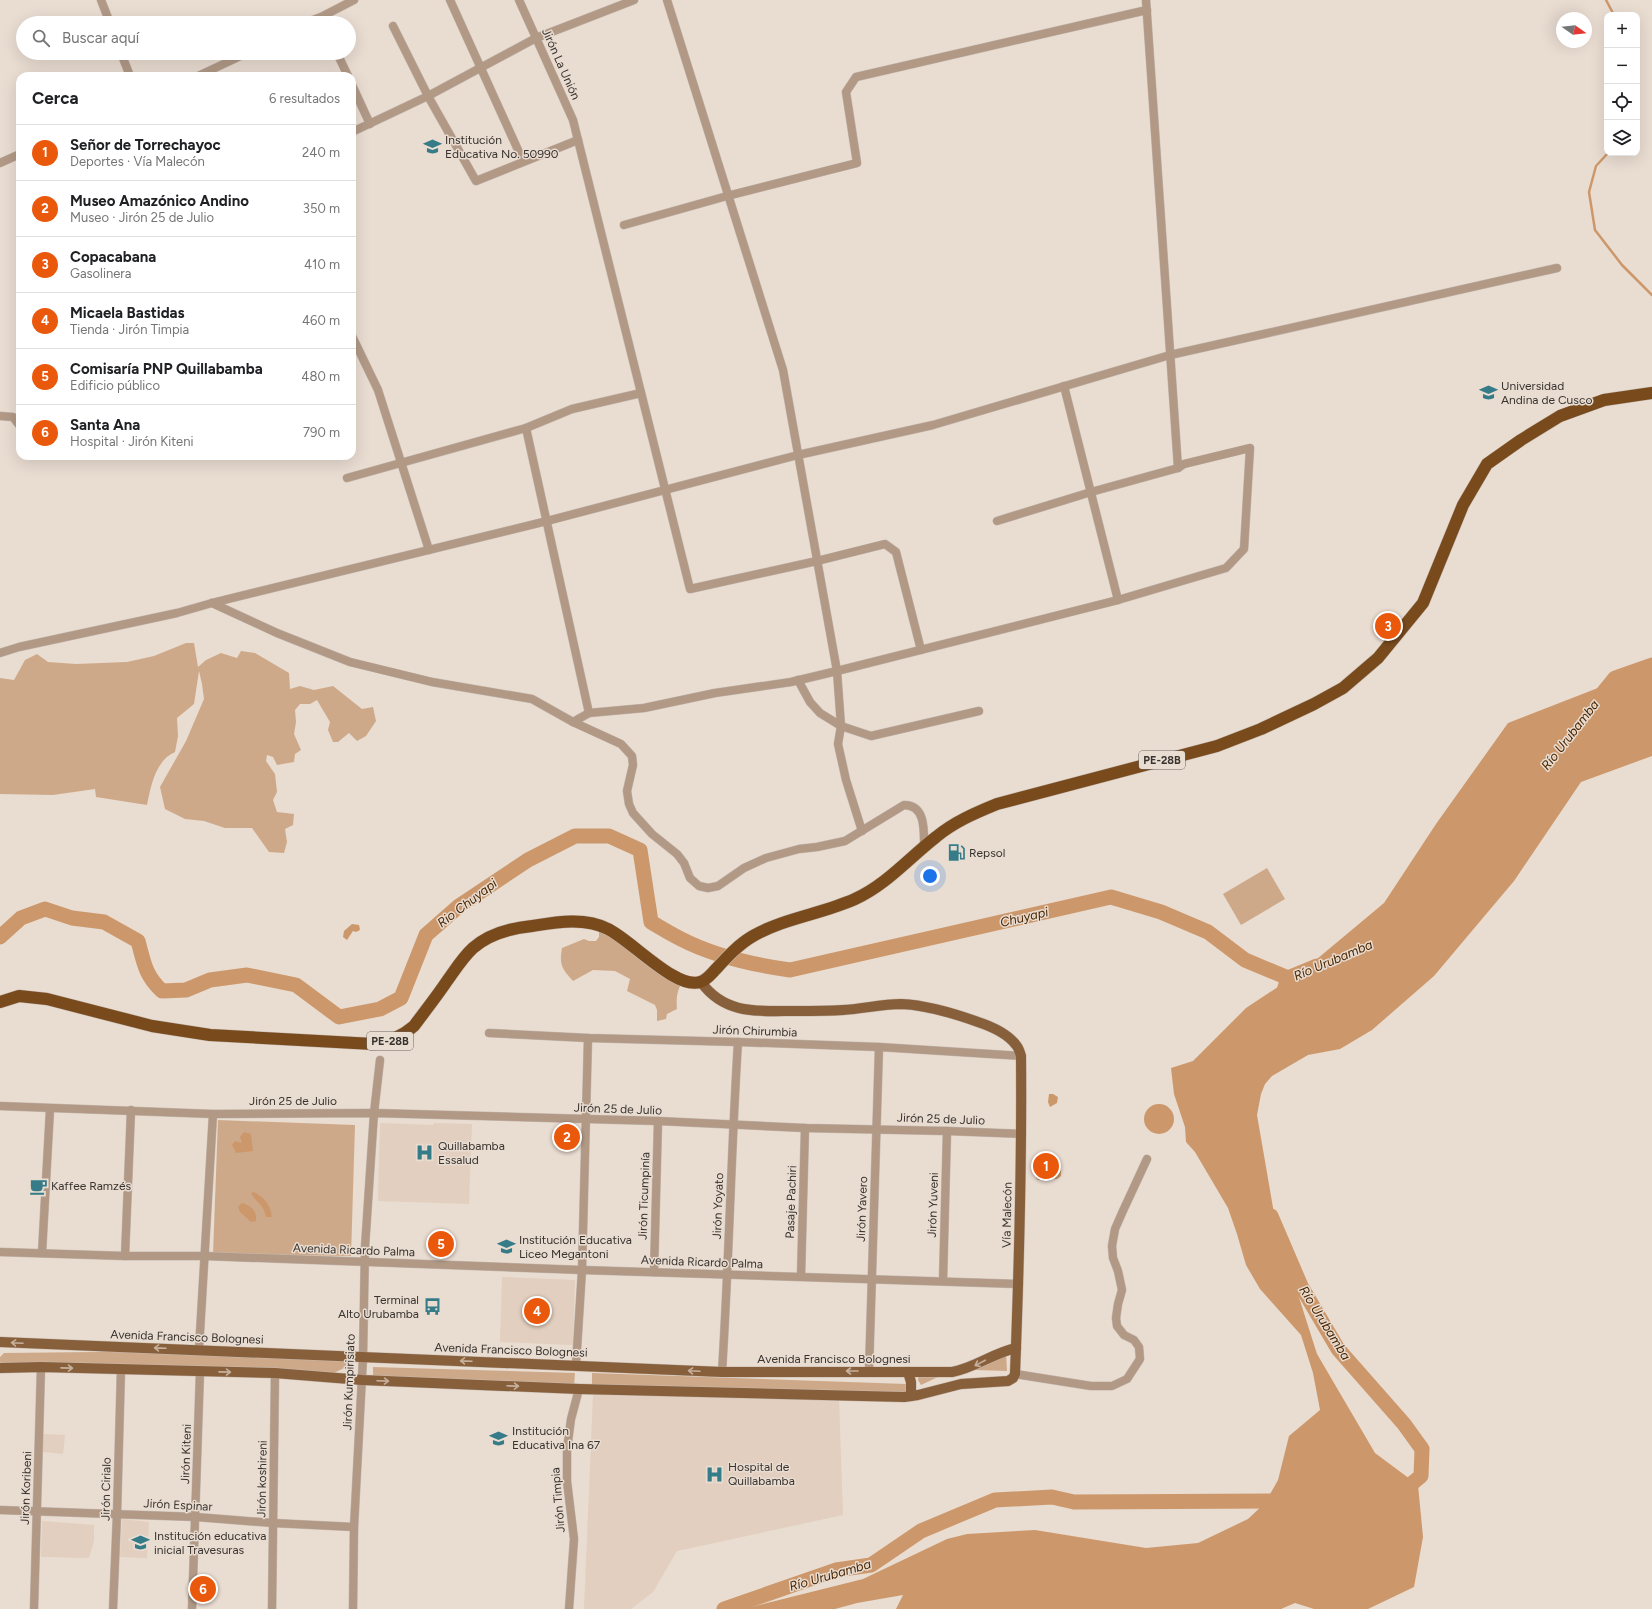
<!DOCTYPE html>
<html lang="es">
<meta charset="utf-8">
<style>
:root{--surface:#fff;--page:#f2f2f2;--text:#202124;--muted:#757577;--line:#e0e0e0;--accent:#ea580c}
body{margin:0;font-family:Figtree,sans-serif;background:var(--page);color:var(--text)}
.controls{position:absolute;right:12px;top:12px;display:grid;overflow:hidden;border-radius:8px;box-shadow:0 4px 16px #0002}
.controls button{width:36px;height:36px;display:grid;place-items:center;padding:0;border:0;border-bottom:1px solid var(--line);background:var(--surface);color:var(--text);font:20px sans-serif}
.compass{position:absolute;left:1556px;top:12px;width:36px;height:36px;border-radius:50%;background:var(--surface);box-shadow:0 4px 16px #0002;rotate:104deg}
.you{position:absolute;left:930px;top:876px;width:14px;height:14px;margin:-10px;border:3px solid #fff;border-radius:50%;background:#1a73e8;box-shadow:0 0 0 6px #1a73e833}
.badge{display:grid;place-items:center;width:26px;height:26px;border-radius:50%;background:var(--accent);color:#fff;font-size:13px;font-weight:700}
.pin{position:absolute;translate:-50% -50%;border:2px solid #fff;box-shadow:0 1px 4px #0006}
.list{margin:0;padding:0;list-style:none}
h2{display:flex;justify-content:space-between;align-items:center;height:52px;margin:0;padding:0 16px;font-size:17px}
h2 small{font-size:13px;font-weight:400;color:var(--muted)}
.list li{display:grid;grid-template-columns:26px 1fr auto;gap:12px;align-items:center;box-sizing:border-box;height:56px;padding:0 16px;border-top:1px solid var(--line)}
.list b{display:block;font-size:15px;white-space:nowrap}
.list p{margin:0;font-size:13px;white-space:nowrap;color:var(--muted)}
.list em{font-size:13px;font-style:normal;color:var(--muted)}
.icon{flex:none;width:22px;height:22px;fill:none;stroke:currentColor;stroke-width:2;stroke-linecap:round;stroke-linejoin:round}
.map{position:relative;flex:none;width:1652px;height:1609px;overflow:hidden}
.search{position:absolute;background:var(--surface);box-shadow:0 4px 16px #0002;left:16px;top:16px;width:340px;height:44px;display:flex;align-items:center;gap:10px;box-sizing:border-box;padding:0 14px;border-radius:22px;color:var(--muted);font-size:15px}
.panel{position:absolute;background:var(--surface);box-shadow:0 4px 16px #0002;left:16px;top:72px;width:340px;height:388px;border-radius:12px}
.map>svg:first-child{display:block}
</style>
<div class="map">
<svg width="1652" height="1609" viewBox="0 0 1652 1609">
<rect width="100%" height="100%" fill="#e9dcd1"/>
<g fill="#e2cfbf">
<polygon points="380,1123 433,1125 434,1123 472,1124 469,1204 378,1201"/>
<polygon points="502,1277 575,1280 573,1345 500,1342"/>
<polygon points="593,1395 839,1399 843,1515 677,1551 653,1592 631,1609 584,1609"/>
<polygon points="43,1434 65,1435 63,1454 43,1452"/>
<polygon points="122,1519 149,1522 147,1558 120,1557"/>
<polygon points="42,1521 94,1525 94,1541 89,1558 41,1557"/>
</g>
<g fill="#cea989">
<path d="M 186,643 L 194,643 L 198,667 L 206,660 L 221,653 L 237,658 L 241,651 L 255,653 L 289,673 L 290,689 L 300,686 L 314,690 L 333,686 L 362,709 L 373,707 L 376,721 L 366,736 L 357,741 L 349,733 L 338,742 L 333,742 L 328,730 L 330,722 L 317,700 L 310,704 L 300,704 L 295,710 L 296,722 L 294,734 L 301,750 L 295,754 L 294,762 L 277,765 L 273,757 L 267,755 L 266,761 L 275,774 L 277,792 L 273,800 L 277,812 L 294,814 L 293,825 L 285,829 L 287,842 L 284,853 L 269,852 L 252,828 L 225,828 L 204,821 L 185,819 L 165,809 L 160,787 L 186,741 L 204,699 L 202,684 L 199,671 L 194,704 L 177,718 L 178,736 L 175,752 C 155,761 151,786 147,805 L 96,797 L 95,789 L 53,795 L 0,794 L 0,678 L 14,680 L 25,660 L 37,654 L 48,662 L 76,664 L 127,662 L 154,656 Z"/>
<polygon points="1267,868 1285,899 1241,925 1223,894"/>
<path d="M 599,927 L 683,981 C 677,990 676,998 677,1009 L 667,1014 L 666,1019 L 657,1021 L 657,1010 L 655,1005 L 627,991 L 630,979 L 615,971 L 593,970 L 573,981 C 562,969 559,965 562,948 L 584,939 L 589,941 L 596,941 L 599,937 Z"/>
<polygon points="218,1120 355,1125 351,1256 213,1254"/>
<polygon points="273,1350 341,1355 354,1363 332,1374 4,1366 0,1362 0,1357 4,1353"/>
<polygon points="1006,1353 1007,1371 975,1370"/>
<polygon points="373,1367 575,1373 574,1386 373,1380"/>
<polygon points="592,1373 906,1384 907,1397 592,1387"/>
<polygon points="919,1373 940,1376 921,1385 918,1380"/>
</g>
<g fill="#cc986b">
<polygon points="1652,671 1652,756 1581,782 1514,881 1434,976 1372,1030 1340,1049 1308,1055 1272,1076 1265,1084 1261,1094 1257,1115 1276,1225 1317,1354 1375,1453 1418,1485 1423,1537 1414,1587 1368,1609 1314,1609 1295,1603 1281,1609 896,1609 903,1595 857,1603 835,1609 743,1609 863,1579 947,1539 967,1534 1035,1530 1146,1548 1198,1543 1248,1519 1265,1503 1278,1480 1289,1436 1320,1410 1313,1373 1301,1335 1260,1289 1246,1265 1237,1234 1228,1208 1195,1152 1186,1142 1185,1127 1174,1094 1171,1068 1193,1061 1246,1008 1305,969 1384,903 1436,824 1508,723 1639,672"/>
<polygon points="352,924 359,925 360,930 356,932 353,931 347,940 343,937 344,931"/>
<polygon points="1049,1094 1053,1094 1058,1097 1057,1103 1050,1107 1048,1102"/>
<circle cx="1159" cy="1119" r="15"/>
<polygon points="244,1132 251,1134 253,1151 236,1153 232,1145 235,1141 242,1143 240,1137"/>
<path d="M 1045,1156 L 1049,1158 L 1053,1165 L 1061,1171 L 1061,1176 L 1057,1179 L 1038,1180 L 1036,1178 C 1037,1170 1035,1158 1045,1156 Z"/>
<path d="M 254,1192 C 265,1198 270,1204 272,1217 L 266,1217 C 263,1202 256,1204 251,1193 Z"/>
<path d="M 242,1203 C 252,1206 257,1211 256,1221 L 251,1222 L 240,1212 L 238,1207 Z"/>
</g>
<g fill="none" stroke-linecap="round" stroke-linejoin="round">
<g stroke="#cc986b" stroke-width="2.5">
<polyline points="1606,0 1614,15"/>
<polyline points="1608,153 1596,166 1589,192 1595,230 1622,265 1652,295"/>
</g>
<g stroke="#cc986b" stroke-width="15">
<polyline points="1598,699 1615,678 1652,665"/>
<path d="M 0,937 L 21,918 L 45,909 L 72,918 L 104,922 L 138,941 C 144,963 145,975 162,991 L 186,990 L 210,980 L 247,975 L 296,985 L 339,1017 L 380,1009 L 401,998 L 426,935 L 459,906 L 528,860 L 575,836 L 609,836 L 640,850 L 651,922 C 661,928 671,934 681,939 C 714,956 754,965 790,970 L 1111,897 L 1161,912 L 1208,932 L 1245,960 L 1288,978"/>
<polyline points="1281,1000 1288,978 1317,966"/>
<polyline points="1271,1216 1301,1286 1338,1349 1404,1424 1422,1449 1421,1476 1398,1495"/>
<polyline points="724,1609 836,1570 871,1565 921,1531 995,1500 1052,1497 1074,1502 1285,1501"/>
</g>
<defs>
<g id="minor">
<polyline points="101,0 110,23"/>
<polyline points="450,0 523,161"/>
<polyline points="519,0 573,120 690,589 817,561 885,544 896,552 921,650"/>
<polyline points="667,0 783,370 837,671 841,726 838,744 846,780 862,831"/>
<polyline points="305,23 321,17 354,0"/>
<polyline points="393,26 428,96 476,181 578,140"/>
<polyline points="121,53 130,76"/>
<polyline points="337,53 348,76"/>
<polyline points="198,76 247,53"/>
<polyline points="352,85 370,124"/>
<polyline points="352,132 428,96 536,38 634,0"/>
<polyline points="0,163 20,154"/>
<polyline points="624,225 727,196 857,163 846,92 856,77 1147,10"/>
<polyline points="352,336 378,390 429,550"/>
<polyline points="1064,386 1118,600"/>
<polyline points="0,416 13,417 20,426"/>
<polyline points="526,428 589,713"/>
<polyline points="347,478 526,428 572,409 641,393"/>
<polyline points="997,521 1091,492 1178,468 1146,0"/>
<path d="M 212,603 L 277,633 L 350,662 L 432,682 L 532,699 L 573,722 L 621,744 L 632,756 L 633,765 L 627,791 L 629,804 L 633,813 L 652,834 L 677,854 L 684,863 L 690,878 L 699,886 L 708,888 L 718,886 L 744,868 L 766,858 L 799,849 L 817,847 L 845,841 L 904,805 C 926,805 924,831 924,847"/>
<polyline points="0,653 19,647 177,613 212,603 547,521 798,455 933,425 1170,355 1557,268"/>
<polyline points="798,680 810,702 820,713 841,726 871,736 979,711"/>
<polyline points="573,722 589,713 644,708 715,693 791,682 837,671 1118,600 1226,568 1244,549 1250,448 1184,464 1178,468"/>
<polyline points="489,1033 588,1038 738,1042 879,1047 1021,1056"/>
<polyline points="0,1106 213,1114 374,1113 658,1121 805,1128 947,1131 1022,1134"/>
<polyline points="0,1252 125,1256 205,1256 582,1270 1019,1284"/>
<polyline points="42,1253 50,1109"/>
<polyline points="125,1256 131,1110"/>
<polyline points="654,1272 658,1121"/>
<polyline points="801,1276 805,1128"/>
<polyline points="943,1281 947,1131"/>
<polyline points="199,1349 213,1114"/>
<polyline points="576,1365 582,1270 588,1038"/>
<polyline points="869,1371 879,1047"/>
<path d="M 722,1372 C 729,1262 731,1152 738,1042"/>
<polyline points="1015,1374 1091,1386 1112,1386 1127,1379 1140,1359 1139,1347 1134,1340 1124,1335 1117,1326 1116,1318 1118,1304 1122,1290 1118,1271 1113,1258 1112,1246 1115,1229 1122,1213 1147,1159"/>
<polyline points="0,1510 196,1517 273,1523 354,1527"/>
<polyline points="34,1609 41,1367"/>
<polyline points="113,1609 117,1514 121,1369"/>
<polyline points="192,1609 200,1371"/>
<polyline points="272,1609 275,1373"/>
<polyline points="353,1609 354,1527 363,1358 365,1247 374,1113 380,1060"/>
<polyline points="569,1609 574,1539 567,1481 567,1449 571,1419 579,1389"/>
</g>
<g id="major">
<path d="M 0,1342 L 722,1372 L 952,1372 C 975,1368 993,1353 1016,1348"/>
<path d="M 0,1368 L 41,1367 L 275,1373 L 362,1380 L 579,1389 L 904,1397 L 918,1395 L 961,1384 L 1008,1381 L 1013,1378 L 1015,1374 C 1019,1268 1022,1162 1021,1056 C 1020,1053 1019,1048 1016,1045 C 1008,1034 990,1026 978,1022 C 953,1013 927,1005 901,1004 C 882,1004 862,1009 843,1010 C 827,1011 811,1011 795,1011 C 758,1011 725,1015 701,982"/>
<polyline points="908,1372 911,1382 911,1396"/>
</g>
<path id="highway" d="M 0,1002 L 19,996 L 47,999 L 152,1026 L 210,1035 L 373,1044 C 390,1041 401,1037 414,1026 C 425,1011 437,996 447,981 C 455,970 463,957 473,948 C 489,934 512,928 532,926 C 557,922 585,917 608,929 C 631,940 676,990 700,982 C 707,980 711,974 716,969 C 727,957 739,944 753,936 C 784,918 822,914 855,899 C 886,885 909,858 936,837 C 954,822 975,813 997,804 L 1217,746 L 1261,729 L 1314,704 L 1343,688 L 1378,658 L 1423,603 L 1463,505 L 1487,464 L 1521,440 L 1560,416 L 1604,400 L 1652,393"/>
</defs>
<use href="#minor" stroke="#c6bab1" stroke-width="9"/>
<use href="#major" stroke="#c6bab1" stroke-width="11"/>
<use href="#highway" stroke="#c6bab1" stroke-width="13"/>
<use href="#minor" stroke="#b19986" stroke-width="8"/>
<use href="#major" stroke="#885f3b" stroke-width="10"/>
<use href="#highway" stroke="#784a1c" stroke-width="12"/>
</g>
<defs><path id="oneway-shaft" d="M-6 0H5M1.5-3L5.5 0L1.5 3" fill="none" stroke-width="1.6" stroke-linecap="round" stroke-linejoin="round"/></defs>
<g stroke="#c7b09c">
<use href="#oneway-shaft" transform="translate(17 1343) rotate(-177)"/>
<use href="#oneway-shaft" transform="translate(160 1348) rotate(-178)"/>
<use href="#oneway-shaft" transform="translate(466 1361) rotate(-178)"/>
<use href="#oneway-shaft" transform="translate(980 1363) rotate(152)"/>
<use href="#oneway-shaft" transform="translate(67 1368) rotate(1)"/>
<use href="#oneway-shaft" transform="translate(694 1371) rotate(-177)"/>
<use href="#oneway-shaft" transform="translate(852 1371) rotate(180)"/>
<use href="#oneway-shaft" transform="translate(225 1372) rotate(1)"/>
<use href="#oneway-shaft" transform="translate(383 1381) rotate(2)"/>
<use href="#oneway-shaft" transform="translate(513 1386) rotate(2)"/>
</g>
<defs>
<symbol id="school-bare" viewBox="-9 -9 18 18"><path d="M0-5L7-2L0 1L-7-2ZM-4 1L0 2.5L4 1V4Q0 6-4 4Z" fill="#357b88" stroke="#e9dcd1" stroke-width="2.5" paint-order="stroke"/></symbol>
<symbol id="university-bare" viewBox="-9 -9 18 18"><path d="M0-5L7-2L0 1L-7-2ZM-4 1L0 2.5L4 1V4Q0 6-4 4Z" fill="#357b88" stroke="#e9dcd1" stroke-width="2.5" paint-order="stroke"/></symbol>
<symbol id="fuel-bare" viewBox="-9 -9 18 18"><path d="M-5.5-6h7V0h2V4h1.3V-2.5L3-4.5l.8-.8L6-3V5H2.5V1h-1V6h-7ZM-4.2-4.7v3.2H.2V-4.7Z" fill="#357b88" stroke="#e9dcd1" stroke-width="2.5" paint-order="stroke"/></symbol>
<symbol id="hospital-bare" viewBox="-9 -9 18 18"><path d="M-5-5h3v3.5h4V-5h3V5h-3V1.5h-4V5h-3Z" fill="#357b88" stroke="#e9dcd1" stroke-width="2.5" paint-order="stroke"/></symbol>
<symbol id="cafe-bare" viewBox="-9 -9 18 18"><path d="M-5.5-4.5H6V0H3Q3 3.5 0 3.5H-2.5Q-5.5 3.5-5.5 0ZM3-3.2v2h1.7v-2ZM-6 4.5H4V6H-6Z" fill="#357b88" stroke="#e9dcd1" stroke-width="2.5" paint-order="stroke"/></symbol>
<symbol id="bus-bare" viewBox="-9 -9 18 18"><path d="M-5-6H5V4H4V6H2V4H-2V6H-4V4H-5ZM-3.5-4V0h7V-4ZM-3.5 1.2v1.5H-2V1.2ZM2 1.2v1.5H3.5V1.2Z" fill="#357b88" stroke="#e9dcd1" stroke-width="2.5" paint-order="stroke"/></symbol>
</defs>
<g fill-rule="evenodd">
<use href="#school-bare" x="420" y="134" width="25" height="25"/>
<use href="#university-bare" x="1476" y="380" width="25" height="25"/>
<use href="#fuel-bare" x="944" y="840" width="25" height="25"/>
<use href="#hospital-bare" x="412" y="1140" width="25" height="25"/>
<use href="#cafe-bare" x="26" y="1174" width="25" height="25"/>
<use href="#school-bare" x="494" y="1234" width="25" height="25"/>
<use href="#bus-bare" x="420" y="1294" width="25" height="25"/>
<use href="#school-bare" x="486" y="1426" width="25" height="25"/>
<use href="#hospital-bare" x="702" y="1462" width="25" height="25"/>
<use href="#school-bare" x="128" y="1530" width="25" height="25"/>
</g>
<g text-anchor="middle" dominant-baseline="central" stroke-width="3" stroke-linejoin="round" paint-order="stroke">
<g fill="#e9dcd1" stroke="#6d6660" stroke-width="1">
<rect x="1139" y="751" width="46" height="18" rx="3"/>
<rect x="367" y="1032" width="46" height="18" rx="3"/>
</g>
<g font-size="11" font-weight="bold" fill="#38332f">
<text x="1162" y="760">PE-28B</text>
<text x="390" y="1041">PE-28B</text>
</g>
<g font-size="12" fill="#38332f" stroke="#e9dcd1">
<text transform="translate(561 64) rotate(66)">Jirón La Unión</text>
<text transform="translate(755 1031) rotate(2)">Jirón Chirumbia</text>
<text x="293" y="1101">Jirón 25 de Julio</text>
<text transform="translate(618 1109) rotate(2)">Jirón 25 de Julio</text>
<text transform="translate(941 1119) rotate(2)">Jirón 25 de Julio</text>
<text transform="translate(644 1196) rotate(-88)">Jirón Ticumpinía</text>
<text transform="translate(791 1202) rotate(-88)">Pasaje Pachiri</text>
<text transform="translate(933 1205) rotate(-88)">Jirón Yuveni</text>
<text transform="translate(718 1206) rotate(-88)">Jirón Yoyato</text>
<text transform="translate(862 1209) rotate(-88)">Jirón Yavero</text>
<text transform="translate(1007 1215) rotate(-89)">Vía Malecón</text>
<text transform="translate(354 1250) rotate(2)">Avenida Ricardo Palma</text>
<text transform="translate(702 1262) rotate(2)">Avenida Ricardo Palma</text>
<text transform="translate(187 1337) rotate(2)">Avenida Francisco Bolognesi</text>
<text transform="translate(511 1350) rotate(2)">Avenida Francisco Bolognesi</text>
<text x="834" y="1359">Avenida Francisco Bolognesi</text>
<text transform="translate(349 1382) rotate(-88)">Jirón Kumpirisiato</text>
<text transform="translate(186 1454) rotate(-88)">Jirón Kiteni</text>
<text transform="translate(262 1479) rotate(-89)">Jirón koshireni</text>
<text transform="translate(26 1488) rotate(-88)">Jirón Koribeni</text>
<text transform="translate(106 1489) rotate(-89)">Jirón Cirialo</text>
<text transform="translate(558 1500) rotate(-95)">Jirón Timpia</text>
<text transform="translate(178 1505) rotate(3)">Jirón Espinar</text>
</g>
<g font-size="12" fill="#38332f" stroke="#e9dcd1" text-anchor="start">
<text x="445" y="140">Institución<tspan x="445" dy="14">Educativa No. 50990</tspan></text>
<text x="1501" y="386">Universidad<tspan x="1501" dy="14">Andina de Cusco</tspan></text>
<text x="969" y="853">Repsol</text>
<text x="438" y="1146">Quillabamba<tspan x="438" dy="14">Essalud</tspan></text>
<text x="51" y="1186">Kaffee Ramzés</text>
<text x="519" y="1240">Institución Educativa<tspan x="519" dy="14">Liceo Megantoni</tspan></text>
<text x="419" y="1300" text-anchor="end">Terminal<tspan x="419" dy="14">Alto Urubamba</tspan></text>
<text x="512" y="1431">Institución<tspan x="512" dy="14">Educativa Ina 67</tspan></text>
<text x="728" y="1467">Hospital de<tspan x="728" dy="14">Quillabamba</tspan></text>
<text x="154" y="1536">Institución educativa<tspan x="154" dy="14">inicial Travesuras</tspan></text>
</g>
<g font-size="13" font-style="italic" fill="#492601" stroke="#e9dcd1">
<text transform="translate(1570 735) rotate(-52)">Río Urubamba</text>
<text transform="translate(467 903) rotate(-37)">Rio Chuyapi</text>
<text transform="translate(1024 917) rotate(-13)">Chuyapi</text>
<text transform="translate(1333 960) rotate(-23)">Río Urubamba</text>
<text transform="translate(1325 1323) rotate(58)">Río Urubamba</text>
<text transform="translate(830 1575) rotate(-16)">Río Urubamba</text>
</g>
</g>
</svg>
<div class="controls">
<button>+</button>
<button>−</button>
<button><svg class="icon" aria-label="locate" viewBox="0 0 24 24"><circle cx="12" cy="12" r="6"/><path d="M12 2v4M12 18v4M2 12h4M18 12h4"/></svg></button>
<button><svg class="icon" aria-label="layers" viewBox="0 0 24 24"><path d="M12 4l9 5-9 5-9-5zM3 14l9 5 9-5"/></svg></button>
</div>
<svg class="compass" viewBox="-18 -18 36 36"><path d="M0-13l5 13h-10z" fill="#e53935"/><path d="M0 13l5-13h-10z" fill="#757577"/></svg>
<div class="you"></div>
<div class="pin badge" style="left:1046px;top:1166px">1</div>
<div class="pin badge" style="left:567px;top:1137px">2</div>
<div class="pin badge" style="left:1388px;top:626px">3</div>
<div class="pin badge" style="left:537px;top:1311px">4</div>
<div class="pin badge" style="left:441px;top:1244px">5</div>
<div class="pin badge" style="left:203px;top:1589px">6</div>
<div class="search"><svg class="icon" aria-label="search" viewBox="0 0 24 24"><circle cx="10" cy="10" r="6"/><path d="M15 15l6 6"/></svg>Buscar aquí</div>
<section class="panel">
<h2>Cerca<small>6 resultados</small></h2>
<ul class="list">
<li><span class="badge">1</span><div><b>Señor de Torrechayoc</b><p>Deportes · Vía Malecón</p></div><em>240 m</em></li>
<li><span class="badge">2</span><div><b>Museo Amazónico Andino</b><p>Museo · Jirón 25 de Julio</p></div><em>350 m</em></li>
<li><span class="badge">3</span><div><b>Copacabana</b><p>Gasolinera</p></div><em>410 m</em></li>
<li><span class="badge">4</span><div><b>Micaela Bastidas</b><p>Tienda · Jirón Timpia</p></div><em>460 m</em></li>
<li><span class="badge">5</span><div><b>Comisaría PNP Quillabamba</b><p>Edificio público</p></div><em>480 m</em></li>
<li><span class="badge">6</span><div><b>Santa Ana</b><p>Hospital · Jirón Kiteni</p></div><em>790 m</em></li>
</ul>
</section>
</div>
